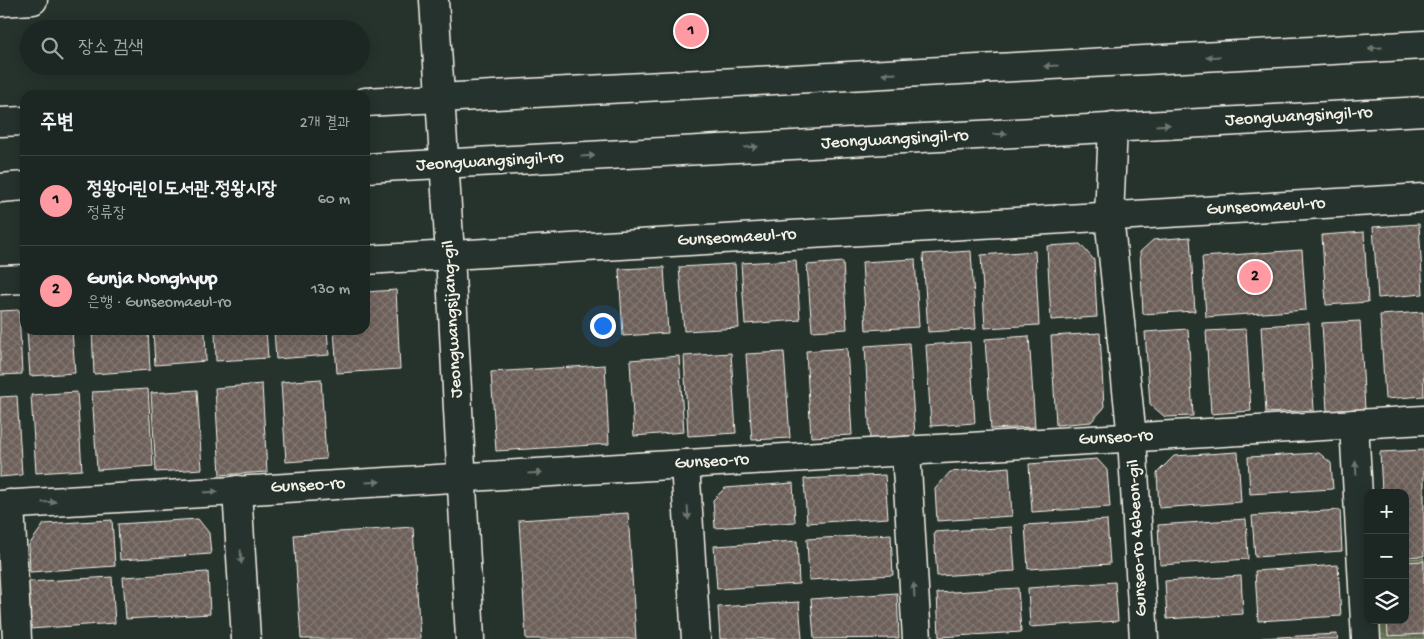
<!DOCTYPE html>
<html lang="ko">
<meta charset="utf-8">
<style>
:root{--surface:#1c2622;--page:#252e2a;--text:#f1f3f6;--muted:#a0a5a5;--line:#3a4340;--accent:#ff9aa2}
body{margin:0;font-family:"Gochi Hand","Poor Story",sans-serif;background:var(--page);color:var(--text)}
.controls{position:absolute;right:15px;bottom:15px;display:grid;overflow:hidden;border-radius:10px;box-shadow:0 2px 12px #0003}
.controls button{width:45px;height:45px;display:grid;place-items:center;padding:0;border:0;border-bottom:1px solid var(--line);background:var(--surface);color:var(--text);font:25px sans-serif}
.you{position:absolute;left:602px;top:325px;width:18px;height:18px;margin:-12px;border:4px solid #fff;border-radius:50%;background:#1a73e8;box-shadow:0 0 0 8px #1a73e833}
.badge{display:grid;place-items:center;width:32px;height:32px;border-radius:50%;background:var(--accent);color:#111;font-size:16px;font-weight:700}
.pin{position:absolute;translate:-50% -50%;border:2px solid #fff;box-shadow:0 1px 5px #0006}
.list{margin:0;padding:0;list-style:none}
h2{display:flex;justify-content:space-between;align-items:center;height:65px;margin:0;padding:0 20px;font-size:21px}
h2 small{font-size:16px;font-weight:400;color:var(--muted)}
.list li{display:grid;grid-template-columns:32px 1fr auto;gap:15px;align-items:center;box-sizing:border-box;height:90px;padding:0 20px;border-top:1px solid var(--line)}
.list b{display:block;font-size:19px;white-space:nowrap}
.list p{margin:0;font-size:16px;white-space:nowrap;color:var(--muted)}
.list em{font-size:16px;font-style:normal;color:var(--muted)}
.icon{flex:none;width:28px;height:28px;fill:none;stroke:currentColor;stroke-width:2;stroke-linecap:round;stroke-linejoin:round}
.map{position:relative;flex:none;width:1424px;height:639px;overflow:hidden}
.search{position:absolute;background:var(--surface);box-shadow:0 2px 12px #0003;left:20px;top:20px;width:350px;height:55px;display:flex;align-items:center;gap:12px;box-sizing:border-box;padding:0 18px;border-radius:28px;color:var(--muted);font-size:19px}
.panel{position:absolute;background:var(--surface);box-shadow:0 2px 12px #0003;left:20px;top:90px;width:350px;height:245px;border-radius:15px}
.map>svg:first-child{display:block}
</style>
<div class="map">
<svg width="1424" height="639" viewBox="0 0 1424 639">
<defs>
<pattern id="park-crowns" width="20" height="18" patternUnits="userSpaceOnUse" patternTransform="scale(1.25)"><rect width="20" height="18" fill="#616e50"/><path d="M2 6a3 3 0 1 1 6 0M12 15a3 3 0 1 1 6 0" fill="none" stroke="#788369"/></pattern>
<pattern id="building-cross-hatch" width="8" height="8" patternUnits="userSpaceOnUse" patternTransform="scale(1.25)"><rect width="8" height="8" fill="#6d605a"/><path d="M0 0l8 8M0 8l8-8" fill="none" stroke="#827772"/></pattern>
</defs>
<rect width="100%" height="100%" fill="#26332d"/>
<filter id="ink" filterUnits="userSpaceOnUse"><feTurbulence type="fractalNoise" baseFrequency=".02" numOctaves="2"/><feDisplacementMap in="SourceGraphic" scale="10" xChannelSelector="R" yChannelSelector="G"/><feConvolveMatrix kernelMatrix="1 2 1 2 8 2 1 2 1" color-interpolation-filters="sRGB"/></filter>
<g filter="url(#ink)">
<polygon fill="url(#park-crowns)" stroke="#aab09c" points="1424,558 1424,639 1377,639 1376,620 1405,620 1405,559"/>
<g fill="url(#building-cross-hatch)" stroke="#f4f1e8">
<polygon points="1419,224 1423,294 1378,298 1373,227"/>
<polygon points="1364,232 1368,302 1326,305 1322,235"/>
<polygon points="1190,237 1195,311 1143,314 1140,252 1153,240"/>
<polygon points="1080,244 1094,260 1097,317 1051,320 1047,246"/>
<polygon points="1302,250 1306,310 1206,317 1202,257"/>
<polygon points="971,251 976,329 928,332 923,254"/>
<polygon points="1035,251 1039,325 985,328 981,255"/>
<polygon points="915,259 919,327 866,330 862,262"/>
<polygon points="796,260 800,320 745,324 741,263"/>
<polygon points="843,262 847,329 812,331 807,265"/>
<polygon points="735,264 739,328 684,331 679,267"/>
<polygon points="664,267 668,333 623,336 619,269"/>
<polygon points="396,290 400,369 337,373 334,330 365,330 365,292"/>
<polygon points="19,310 22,374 0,375 0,311"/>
<polygon points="1423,312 1424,396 1385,399 1380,315"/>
<polygon points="1360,321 1365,409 1327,411 1322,323"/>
<polygon points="1309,323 1314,410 1266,413 1261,326"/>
<polygon points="1188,329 1193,416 1165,417 1150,404 1145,332"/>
<polygon points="1246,329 1251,411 1211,414 1206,331"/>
<polygon points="27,330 72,330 75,373 30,376"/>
<polygon points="92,330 148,330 150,370 94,374"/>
<polygon points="153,330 205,330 206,361 155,365"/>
<polygon points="215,330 266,330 268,358 216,361"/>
<polygon points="274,330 327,330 329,355 276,359"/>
<polygon points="1100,333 1104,408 1091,422 1056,425 1051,336"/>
<polygon points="1029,336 1035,427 991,429 985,339"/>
<polygon points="970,342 975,423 931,426 926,345"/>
<polygon points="909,343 915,436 870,439 865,346"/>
<polygon points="847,348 852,435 811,437 806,351"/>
<polygon points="784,352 790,438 752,440 746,354"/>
<polygon points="731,353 736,433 688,436 684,356"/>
<polygon points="679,356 684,432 634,436 630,360"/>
<polygon points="605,365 609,444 496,451 491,372"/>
<polygon points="321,379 326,459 286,462 281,382"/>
<polygon points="262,384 267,472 220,475 215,388"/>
<polygon points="148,389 153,466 97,470 92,392"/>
<polygon points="197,390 202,469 156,472 151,393"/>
<polygon points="77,392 82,470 36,473 31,395"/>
<polygon points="17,396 22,475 0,477 0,397"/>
<polygon points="1424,450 1424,556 1405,557 1405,493 1382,493 1380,452"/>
<polygon points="1238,452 1241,502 1159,508 1157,473 1174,456"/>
<polygon points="1319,453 1331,463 1333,489 1250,494 1248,457"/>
<polygon points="1097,459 1107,470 1110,507 1032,512 1029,464"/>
<polygon points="1009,467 1012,516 937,521 935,489 950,472"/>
<polygon points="885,475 888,518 807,523 804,479"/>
<polygon points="793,483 795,522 715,528 713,500 725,488"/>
<polygon points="1340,510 1342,551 1255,557 1252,516"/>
<polygon points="628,513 636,639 526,639 519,520"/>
<polygon points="198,519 209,533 211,554 120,560 118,524"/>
<polygon points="1246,519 1248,559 1160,565 1158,525"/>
<polygon points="112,520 115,566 30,572 29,545 44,524"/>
<polygon points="1107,520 1110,564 1028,569 1025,525"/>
<polygon points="413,527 420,639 301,639 294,535"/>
<polygon points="1012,527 1015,571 937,576 934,532"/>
<polygon points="891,534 893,575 809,580 807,539"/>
<polygon points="797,541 799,584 717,589 714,546"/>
<polygon points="1424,561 1424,634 1388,636 1387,620 1405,620 1405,562"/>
<polygon points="1338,565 1341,616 1258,621 1255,571"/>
<polygon points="208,572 210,614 126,619 123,577"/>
<polygon points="1241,576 1243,614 1167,619 1165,581"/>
<polygon points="112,577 115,623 30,629 27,582"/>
<polygon points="1115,582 1118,621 1030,627 1028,588"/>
<polygon points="1018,588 1021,632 939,637 937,593"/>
<polygon points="897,593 899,638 814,639 811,599"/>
<polygon points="799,602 802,639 720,639 718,607"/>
<polygon points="1337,634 1338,639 1261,639 1261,638"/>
</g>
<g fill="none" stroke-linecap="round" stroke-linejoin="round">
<defs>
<g id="street">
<polyline points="0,2 33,0"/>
<polyline points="1113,127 1109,216 1132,438 1144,639"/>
<polyline points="365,260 1424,198"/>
<polyline points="0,280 25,279"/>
<polyline points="1354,424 1366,639"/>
<polyline points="906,451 917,639"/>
<polyline points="685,464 696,639"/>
<polyline points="237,490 246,639"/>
<polyline points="10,504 17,639"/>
</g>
<g id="secondary">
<polyline points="434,0 450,255 470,639"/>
<polyline points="365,102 1424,45"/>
<polyline points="0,122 25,121"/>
<polyline points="365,168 1424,111"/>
<polyline points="0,188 25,186"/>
<polyline points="0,505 1424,420"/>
</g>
</defs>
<use href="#street" stroke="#f4f1e8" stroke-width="31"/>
<use href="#secondary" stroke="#f4f1e8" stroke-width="31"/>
<use href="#street" stroke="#26332d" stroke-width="28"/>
<use href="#secondary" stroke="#26332d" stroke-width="28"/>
</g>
<defs><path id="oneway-solid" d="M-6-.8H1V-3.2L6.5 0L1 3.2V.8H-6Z" transform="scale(1.25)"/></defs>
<g fill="#6e766e">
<use href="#oneway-solid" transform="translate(1375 48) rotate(177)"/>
<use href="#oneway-solid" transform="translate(1213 57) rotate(177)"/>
<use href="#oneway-solid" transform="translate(1051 66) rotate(177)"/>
<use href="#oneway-solid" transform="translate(889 74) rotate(177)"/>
<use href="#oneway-solid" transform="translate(1163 125) rotate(-3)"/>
<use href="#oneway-solid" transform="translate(1000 134) rotate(-3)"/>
<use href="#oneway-solid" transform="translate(751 147) rotate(-3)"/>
<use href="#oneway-solid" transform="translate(588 156) rotate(-3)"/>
<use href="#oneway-solid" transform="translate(1356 468) rotate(-93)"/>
<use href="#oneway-solid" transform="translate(535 473) rotate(-3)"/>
<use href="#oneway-solid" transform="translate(373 482) rotate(-3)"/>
<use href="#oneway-solid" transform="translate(211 492) rotate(-3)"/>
<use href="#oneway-solid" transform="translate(49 502) rotate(-3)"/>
<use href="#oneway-solid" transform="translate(688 513) rotate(87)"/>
<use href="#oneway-solid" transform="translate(241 557) rotate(87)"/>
<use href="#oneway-solid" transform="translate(914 590) rotate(-93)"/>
</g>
</g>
<g text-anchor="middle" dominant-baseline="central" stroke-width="5" stroke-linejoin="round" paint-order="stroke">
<g font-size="18" fill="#f4f1e8" stroke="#26332d">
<text transform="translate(1299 117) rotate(-3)">Jeongwangsingil-ro</text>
<text transform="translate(895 140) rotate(-3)">Jeongwangsingil-ro</text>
<text transform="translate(490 162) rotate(-3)">Jeongwangsingil-ro</text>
<text transform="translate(1266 207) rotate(-3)">Gunseomaeul-ro</text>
<text transform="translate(737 238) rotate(-3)">Gunseomaeul-ro</text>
<text transform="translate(453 319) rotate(-93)">Jeongwangsijang-gil</text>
<text transform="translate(1116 438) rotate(-3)">Gunseo-ro</text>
<text transform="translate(712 462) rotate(-3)">Gunseo-ro</text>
<text transform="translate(308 486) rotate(-3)">Gunseo-ro</text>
<text transform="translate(1138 538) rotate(-93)">Gunseo-ro 46beon-gil</text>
</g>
</g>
</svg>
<div class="controls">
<button>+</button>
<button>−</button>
<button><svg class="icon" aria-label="layers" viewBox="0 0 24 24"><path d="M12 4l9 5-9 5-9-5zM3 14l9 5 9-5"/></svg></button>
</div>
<div class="you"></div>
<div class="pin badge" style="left:691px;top:31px">1</div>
<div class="pin badge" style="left:1255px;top:277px">2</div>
<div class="search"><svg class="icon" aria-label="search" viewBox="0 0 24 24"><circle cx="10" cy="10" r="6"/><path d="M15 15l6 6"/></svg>장소 검색</div>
<section class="panel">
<h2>주변<small>2개 결과</small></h2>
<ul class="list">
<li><span class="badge">1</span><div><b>정왕어린이도서관.정왕시장</b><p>정류장</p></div><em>60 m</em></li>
<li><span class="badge">2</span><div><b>Gunja Nonghyup</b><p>은행 · Gunseomaeul-ro</p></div><em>130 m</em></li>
</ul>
</section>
</div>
